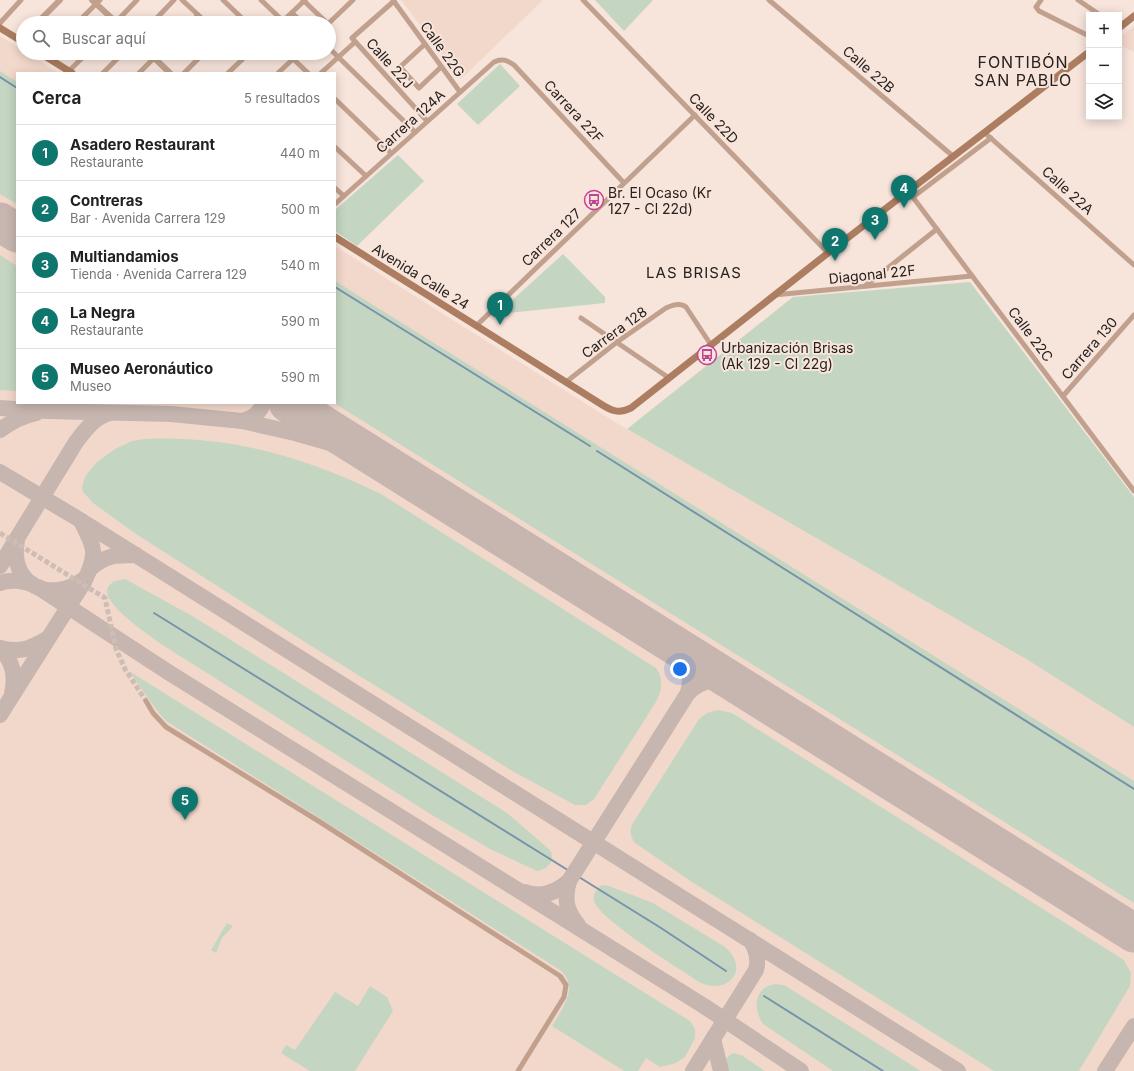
<!DOCTYPE html>
<html lang="es">
<meta charset="utf-8">
<style>
:root{--surface:#fff;--page:#f6f6f6;--text:#222;--muted:#767676;--line:#e0e0e0;--accent:#0f766e}
body{margin:0;font-family:Inter,sans-serif;background:var(--page);color:var(--text)}
.controls{position:absolute;right:12px;top:12px;display:grid;overflow:hidden;border-radius:0px;box-shadow:0 2px 10px #0003}
.controls button{width:36px;height:36px;display:grid;place-items:center;padding:0;border:0;border-bottom:1px solid var(--line);background:var(--surface);color:var(--text);font:20px sans-serif}
.you{position:absolute;left:680px;top:669px;width:14px;height:14px;margin:-10px;border:3px solid #fff;border-radius:50%;background:#1a73e8;box-shadow:0 0 0 6px #1a73e833}
.badge{display:grid;place-items:center;width:26px;height:26px;border-radius:50%;background:var(--accent);color:#fff;font-size:13px;font-weight:700}
.pin{position:absolute;translate:-50% -33px;filter:drop-shadow(0 1px 2px #0008)}
.pin::after{content:'';position:absolute;top:21px;width:14px;height:12px;background:inherit;clip-path:polygon(0 0,100% 0,50% 100%)}
.list{margin:0;padding:0;list-style:none}
h2{display:flex;justify-content:space-between;align-items:center;height:52px;margin:0;padding:0 16px;font-size:17px}
h2 small{font-size:13px;font-weight:400;color:var(--muted)}
.list li{display:grid;grid-template-columns:26px 1fr auto;gap:12px;align-items:center;box-sizing:border-box;height:56px;padding:0 16px;border-top:1px solid var(--line)}
.list b{display:block;font-size:15px;white-space:nowrap}
.list p{margin:0;font-size:13px;white-space:nowrap;color:var(--muted)}
.list em{font-size:13px;font-style:normal;color:var(--muted)}
.icon{flex:none;width:22px;height:22px;fill:none;stroke:currentColor;stroke-width:2;stroke-linecap:round;stroke-linejoin:round}
.map{position:relative;flex:none;width:1134px;height:1071px;overflow:hidden}
.search{position:absolute;background:var(--surface);box-shadow:0 2px 10px #0003;left:16px;top:16px;width:320px;height:44px;display:flex;align-items:center;gap:10px;box-sizing:border-box;padding:0 14px;border-radius:22px;color:var(--muted);font-size:15px}
.panel{position:absolute;background:var(--surface);box-shadow:0 2px 10px #0003;left:16px;top:72px;width:320px;height:332px;border-radius:0px}
.map>svg:first-child{display:block}
</style>
<div class="map">
<svg width="1134" height="1071" viewBox="0 0 1134 1071">
<rect width="100%" height="100%" fill="#f7e4db"/>
<g fill="#f2d8cb">
<polygon points="401,0 543,0 461,79"/>
<polygon points="1134,26 1134,52 1119,45 1119,38"/>
<polygon points="0,36 23,50 23,53 27,53 59,73 17,73 17,403 335,403 335,246 615,422 1026,659 1134,727 1134,1071 0,1071"/>
</g>
<g fill="#c4d6c2">
<polygon points="595,0 653,0 624,31"/>
<polygon points="500,64 520,86 478,125 457,104"/>
<polygon points="0,71 17,82 17,204 0,194"/>
<polygon points="398,155 424,181 357,246 335,231 335,210"/>
<polygon points="563,254 605,297 605,303 497,314"/>
<polygon points="0,255 17,266 17,391 0,390"/>
<polygon points="335,281 1134,781 1134,903 334,403"/>
<polygon points="970,282 1134,497 1134,727 1026,659 627,429 793,297"/>
<path d="M 144,439 C 230,435 304,457 381,494 L 656,668 C 664,679 662,690 656,702 L 594,799 L 586,805 L 575,805 L 514,772 L 305,642 L 136,534 L 93,503 L 83,492 L 82,487 L 85,477 L 90,470 L 97,462 L 115,449 L 132,441 Z"/>
<path d="M 125,579 L 194,617 L 507,813 L 550,850 C 556,861 547,870 537,871 L 490,849 L 432,815 L 164,646 C 152,637 99,603 108,587 C 112,581 118,580 125,579 Z"/>
<path d="M 129,671 L 690,1021 L 695,1029 L 695,1038 L 685,1057 L 676,1063 L 660,1067 L 646,1058 L 638,1071 L 624,1071 L 552,1026 C 562,1009 580,987 560,970 L 166,721 C 152,706 142,688 129,671 Z"/>
<path d="M 718,710 L 732,713 L 1124,960 L 1131,973 L 1130,986 L 1079,1071 L 994,1071 L 692,882 L 635,843 C 630,836 629,830 633,823 L 699,719 L 707,713 Z"/>
<path d="M 604,885 L 609,886 L 653,903 L 725,947 C 751,969 728,995 701,983 C 681,970 600,920 594,901 C 593,898 594,895 595,892 L 600,886 Z"/>
<polygon points="227,923 233,926 222,938 216,953 211,950"/>
<path d="M 775,984 L 784,985 L 789,988 L 921,1071 L 833,1071 L 763,1024 C 753,1009 753,988 775,984 Z"/>
<polygon points="370,986 387,997 393,1011 355,1071 310,1071 281,1053 286,1045 295,1050 335,992 358,1006"/>
<polygon points="733,1053 741,1055 765,1071 727,1071 725,1060 730,1055"/>
</g>
<g fill="none" stroke-linecap="round" stroke-linejoin="round">
<g stroke="#7793a9" stroke-width="2">
<polyline points="0,77 17,88"/>
<polyline points="335,287 590,446"/>
<polyline points="597,451 1134,789"/>
<polyline points="154,613 661,928 726,971"/>
<polyline points="764,996 883,1071"/>
</g>
<g stroke="#c7b6af" stroke-width="16">
<polyline points="0,408 47,411 171,414 242,421 295,433 330,443 393,469"/>
<path d="M 242,421 C 252,418 260,414 263,403"/>
<path d="M 0,430 C 11,422 23,416 36,413"/>
<polyline points="0,472 80,520 958,1071"/>
<path d="M 17,540 C 8,584 50,605 84,579"/>
<path d="M 0,566 L 76,442 C 85,430 95,416 111,413"/>
<path d="M 90,569 C 105,555 116,555 136,555"/>
<path d="M 0,583 C 11,579 21,581 32,584"/>
<polyline points="38,587 168,672 704,1006 801,1071"/>
<path d="M 0,648 C 13,662 16,675 12,694"/>
<path d="M 0,648 C 21,653 29,649 47,639"/>
<path d="M 688,693 C 702,679 717,678 735,683"/>
<path d="M 0,715 L 84,582 C 98,553 95,548 81,521"/>
<path d="M 569,881 L 688,693 C 693,673 689,663 676,646"/>
<path d="M 525,892 C 542,898 556,893 569,881 C 564,900 566,910 578,925"/>
<polyline points="714,1037 713,1039 721,1071"/>
<path d="M 693,1071 L 756,970 C 759,959 757,950 750,940"/>
<polyline points="1105,1071 1134,1026"/>
</g>
<g stroke="#c7b6af" stroke-width="39">
<polyline points="0,222 17,233"/>
<polyline points="288,403 1134,933"/>
</g>
<polyline stroke="#cebdb5" stroke-width="5" stroke-dasharray="5 2.5" stroke-linecap="butt" points="0,533 105,598 116,649 125,669 146,701"/>
<g stroke="#c1a18d" stroke-width="5">
<polyline points="182,0 207,23"/>
<polyline points="223,0 247,23"/>
<polyline points="261,0 283,21"/>
<polyline points="303,0 327,23"/>
<polyline points="393,0 460,92"/>
<polyline points="583,0 828,253"/>
<polyline points="769,0 954,157"/>
<polyline points="1041,0 1036,7 1039,11 1089,36"/>
<polyline points="1078,0 1100,15"/>
<polyline points="394,1 352,38 427,121"/>
<polyline points="292,13 303,23"/>
<polyline points="0,23 21,0"/>
<polyline points="77,23 100,0"/>
<polyline points="115,23 137,0"/>
<polyline points="152,23 174,0"/>
<polyline points="190,23 198,15"/>
<polyline points="281,23 305,0"/>
<polyline points="329,23 353,0"/>
<polyline points="425,44 400,67 419,88 441,67"/>
<polyline points="329,48 415,132"/>
<polyline points="287,53 308,73"/>
<polyline points="69,71 87,53"/>
<polyline points="103,73 123,53"/>
<polyline points="139,73 159,53"/>
<polyline points="184,73 204,53"/>
<polyline points="228,73 249,53"/>
<polyline points="278,73 293,59"/>
<polyline points="321,73 355,42"/>
<polyline points="335,99 391,153"/>
<polyline points="985,133 1134,265"/>
<polyline points="335,147 366,176"/>
<polyline points="335,188 344,196"/>
<polyline points="909,192 1134,491"/>
<polyline points="913,197 991,138"/>
<path d="M 335,204 L 494,62 C 502,58 507,60 514,65 L 624,183"/>
<polyline points="865,286 937,229"/>
<polyline points="774,295 972,276"/>
<polyline points="581,318 669,378"/>
<polyline points="476,326 695,115"/>
<path d="M 566,382 L 617,342 L 666,308 C 672,305 680,302 686,307 L 711,345"/>
<polyline points="1063,396 1134,315"/>
<polyline points="146,701 153,713 166,727 320,822 560,976 566,985 564,997 518,1071"/>
</g>
<g stroke="#c1a18d" stroke-width="6">
<polyline points="92,0 117,23"/>
<polyline points="37,23 60,0"/>
<polyline points="149,53 170,73"/>
</g>
<g stroke="#ac7d60" stroke-width="7">
<polyline points="0,28 23,42"/>
<polyline points="1119,28 1134,16"/>
<polyline points="40,53 72,73"/>
<path d="M 335,237 L 604,406 C 614,412 620,413 631,408 L 828,253 L 1089,52"/>
</g>
</g>
<defs>
<symbol id="bus-ring" viewBox="-11 -11 22 22"><circle r="9.5" fill="#f7e4db" stroke="#c14594" stroke-width="1.5"/><path d="M-5-6H5V4H4V6H2V4H-2V6H-4V4H-5ZM-3.5-4V0h7V-4ZM-3.5 1.2v1.5H-2V1.2ZM2 1.2v1.5H3.5V1.2Z" fill="#c14594"/></symbol>
</defs>
<g fill-rule="evenodd">
<use href="#bus-ring" x="583" y="189" width="22" height="22"/>
<use href="#bus-ring" x="696" y="344" width="22" height="22"/>
</g>
<g text-anchor="middle" dominant-baseline="central" stroke-width="4" stroke-linejoin="round" paint-order="stroke">
<g font-size="14" fill="#28211e" stroke="#f7e4db">
<text transform="translate(443 49) rotate(54)">Calle 22G</text>
<text transform="translate(390 63) rotate(48)">Calle 22J</text>
<text transform="translate(869 69) rotate(41)">Calle 22B</text>
<text transform="translate(574 111) rotate(47)">Carrera 22F</text>
<text transform="translate(714 118) rotate(46)">Calle 22D</text>
<text transform="translate(410 121) rotate(-42)">Carrera 124A</text>
<text transform="translate(1068 190) rotate(42)">Calle 22A</text>
<text transform="translate(551 237) rotate(-44)">Carrera 127</text>
<text transform="translate(872 274) rotate(-6)">Diagonal 22F</text>
<text transform="translate(421 276) rotate(32)">Avenida Calle 24</text>
<text transform="translate(614 332) rotate(-36)">Carrera 128</text>
<text transform="translate(1031 334) rotate(53)">Calle 22C</text>
<text transform="translate(1089 348) rotate(-49)">Carrera 130</text>
</g>
<g font-size="14" fill="#28211e" stroke="#f7e4db" text-anchor="start">
<text x="608" y="192">Br. El Ocaso (Kr<tspan x="608" dy="16">127 - Cl 22d)</tspan></text>
<text x="721" y="347">Urbanización Brisas<tspan x="721" dy="16">(Ak 129 - Cl 22g)</tspan></text>
</g>
<g font-size="15" letter-spacing="1" fill="#28211e" stroke="#f7e4db">
<text x="694" y="272">LAS BRISAS</text>
</g>
<g font-size="16" letter-spacing="1" fill="#28211e" stroke="#f7e4db">
<text x="1023" y="62">FONTIBÓN<tspan x="1023" dy="18">SAN PABLO</tspan></text>
</g>
</g>
</svg>
<div class="controls">
<button>+</button>
<button>−</button>
<button><svg class="icon" aria-label="layers" viewBox="0 0 24 24"><path d="M12 4l9 5-9 5-9-5zM3 14l9 5 9-5"/></svg></button>
</div>
<div class="you"></div>
<div class="pin badge" style="left:500px;top:325px">1</div>
<div class="pin badge" style="left:835px;top:261px">2</div>
<div class="pin badge" style="left:875px;top:240px">3</div>
<div class="pin badge" style="left:904px;top:208px">4</div>
<div class="pin badge" style="left:185px;top:820px">5</div>
<div class="search"><svg class="icon" aria-label="search" viewBox="0 0 24 24"><circle cx="10" cy="10" r="6"/><path d="M15 15l6 6"/></svg>Buscar aquí</div>
<section class="panel">
<h2>Cerca<small>5 resultados</small></h2>
<ul class="list">
<li><span class="badge">1</span><div><b>Asadero Restaurant</b><p>Restaurante</p></div><em>440 m</em></li>
<li><span class="badge">2</span><div><b>Contreras</b><p>Bar · Avenida Carrera 129</p></div><em>500 m</em></li>
<li><span class="badge">3</span><div><b>Multiandamios</b><p>Tienda · Avenida Carrera 129</p></div><em>540 m</em></li>
<li><span class="badge">4</span><div><b>La Negra</b><p>Restaurante</p></div><em>590 m</em></li>
<li><span class="badge">5</span><div><b>Museo Aeronáutico</b><p>Museo</p></div><em>590 m</em></li>
</ul>
</section>
</div>
